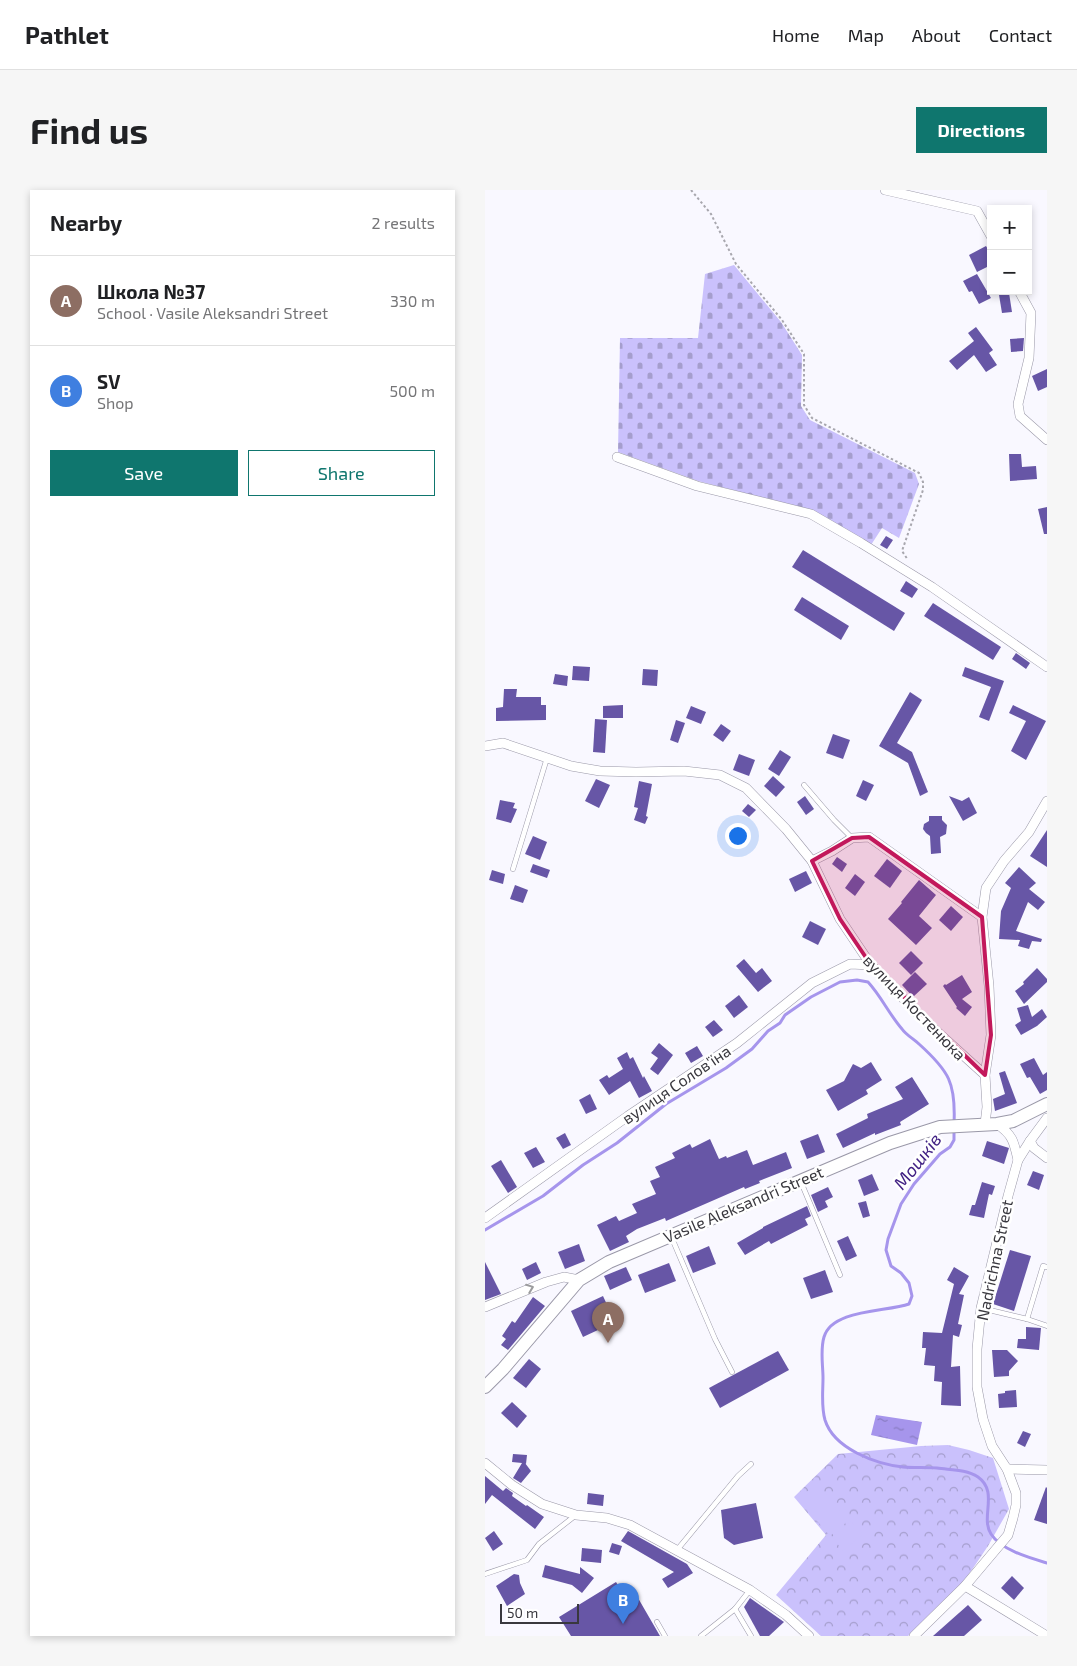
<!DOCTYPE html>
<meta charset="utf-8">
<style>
:root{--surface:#fff;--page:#f6f6f6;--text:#202124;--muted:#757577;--line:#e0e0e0;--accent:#0f766e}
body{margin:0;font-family:"Exo 2",sans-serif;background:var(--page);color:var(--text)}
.controls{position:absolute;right:15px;top:15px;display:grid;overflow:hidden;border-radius:0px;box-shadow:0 2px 8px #0003}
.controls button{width:45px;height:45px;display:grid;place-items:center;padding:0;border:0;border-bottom:1px solid var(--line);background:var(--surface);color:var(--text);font:25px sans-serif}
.scale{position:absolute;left:15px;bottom:12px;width:79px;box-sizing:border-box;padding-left:5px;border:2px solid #39383e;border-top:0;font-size:14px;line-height:18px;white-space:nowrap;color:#39383e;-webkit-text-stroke:4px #fff;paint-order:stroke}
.you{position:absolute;left:252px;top:645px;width:18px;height:18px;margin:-12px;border:4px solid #fff;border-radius:50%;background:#1a73e8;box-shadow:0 0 0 8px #1a73e833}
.badge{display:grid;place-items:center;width:32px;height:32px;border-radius:50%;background:var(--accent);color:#fff;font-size:16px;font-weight:700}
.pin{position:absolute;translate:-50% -41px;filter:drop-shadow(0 1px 2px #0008)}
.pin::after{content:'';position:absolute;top:26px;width:18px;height:15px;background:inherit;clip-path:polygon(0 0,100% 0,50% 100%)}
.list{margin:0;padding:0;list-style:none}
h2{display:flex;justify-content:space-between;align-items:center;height:65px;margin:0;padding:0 20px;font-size:21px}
h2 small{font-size:16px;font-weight:400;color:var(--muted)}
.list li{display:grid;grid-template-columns:32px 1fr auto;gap:15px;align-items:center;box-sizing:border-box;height:90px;padding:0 20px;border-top:1px solid var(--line)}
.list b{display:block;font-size:19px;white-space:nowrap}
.list p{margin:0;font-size:16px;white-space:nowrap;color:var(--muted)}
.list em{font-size:16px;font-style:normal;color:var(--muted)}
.actions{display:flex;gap:10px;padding:15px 20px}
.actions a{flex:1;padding:11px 0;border:1px solid var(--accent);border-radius:0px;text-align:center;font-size:18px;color:var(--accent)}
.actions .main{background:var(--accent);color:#fff}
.map{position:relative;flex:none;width:562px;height:1446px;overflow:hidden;border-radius:0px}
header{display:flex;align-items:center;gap:30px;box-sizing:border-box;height:70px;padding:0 25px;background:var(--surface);border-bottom:1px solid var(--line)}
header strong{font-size:24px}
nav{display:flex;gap:28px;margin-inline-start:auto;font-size:18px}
.intro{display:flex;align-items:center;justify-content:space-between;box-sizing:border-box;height:120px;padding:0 30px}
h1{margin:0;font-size:35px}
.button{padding:12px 22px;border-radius:0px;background:var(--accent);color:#fff;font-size:18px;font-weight:700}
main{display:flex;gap:30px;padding:0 30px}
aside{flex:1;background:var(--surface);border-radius:0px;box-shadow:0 2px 8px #0003}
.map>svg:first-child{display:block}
</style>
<header>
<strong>Pathlet</strong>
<nav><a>Home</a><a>Map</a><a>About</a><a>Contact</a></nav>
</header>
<div class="intro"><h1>Find us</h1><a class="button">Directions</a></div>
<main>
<aside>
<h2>Nearby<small>2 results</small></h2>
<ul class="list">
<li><span class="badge" style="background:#8d6e63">A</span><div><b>Школа №37</b><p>School · Vasile Aleksandri Street</p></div><em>330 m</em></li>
<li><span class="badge" style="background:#3f7fe0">B</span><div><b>SV</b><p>Shop</p></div><em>500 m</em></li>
</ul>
<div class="actions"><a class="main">Save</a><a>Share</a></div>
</aside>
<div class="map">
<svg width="562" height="1446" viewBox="0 0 562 1446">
<defs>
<pattern id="cemetery-stones" width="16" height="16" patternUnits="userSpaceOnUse" patternTransform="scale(1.25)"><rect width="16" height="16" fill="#cac1fc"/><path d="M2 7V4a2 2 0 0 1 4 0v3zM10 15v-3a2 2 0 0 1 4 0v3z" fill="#a59ecd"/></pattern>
<pattern id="park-crowns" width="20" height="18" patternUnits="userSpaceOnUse" patternTransform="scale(1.25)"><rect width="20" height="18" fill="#cac1fc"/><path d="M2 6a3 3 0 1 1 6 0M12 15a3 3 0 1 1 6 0" fill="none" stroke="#a59ecd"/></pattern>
<pattern id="water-ripples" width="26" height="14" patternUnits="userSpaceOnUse" patternTransform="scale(1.25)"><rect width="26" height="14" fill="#a695ec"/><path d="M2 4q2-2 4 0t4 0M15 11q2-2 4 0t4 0" fill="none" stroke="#887bc1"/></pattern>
</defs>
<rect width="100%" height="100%" fill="#f9f8ff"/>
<polygon fill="url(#cemetery-stones)" points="249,75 296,132 317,165 316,216 325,230 430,283 434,294 414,348 397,338 386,355 328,321 213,291 133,262 135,148 213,148 220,84"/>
<polygon fill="url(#park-crowns)" points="463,1255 484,1260 508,1268 524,1319 503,1356 478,1393 423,1446 336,1446 291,1405 341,1345 309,1307 353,1264 436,1256"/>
<g fill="#cac1fc">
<polygon points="332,1293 363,1331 345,1346 313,1309"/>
<polygon points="366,1331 378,1344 358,1361 347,1347"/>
</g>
<polygon fill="url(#water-ripples)" points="391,1225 437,1232 432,1255 386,1245"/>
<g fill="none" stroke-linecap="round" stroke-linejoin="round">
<g stroke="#a695ec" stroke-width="3">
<path d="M 469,940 L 469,950 L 465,957 L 455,964 L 429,994 L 416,1014 L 403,1049 L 401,1060 L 406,1076 L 416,1083 L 424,1093 L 427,1106 L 424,1114 C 401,1122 347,1119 339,1147 C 335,1160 338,1175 338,1188 C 338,1202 336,1216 340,1230 C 349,1259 391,1274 418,1277 C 429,1278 441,1277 452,1278 C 465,1280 481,1279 493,1287 C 514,1302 495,1327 506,1344 C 516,1360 545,1368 562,1373"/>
<path d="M 0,1040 L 58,1006 L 98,975 L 132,953 L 181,914 L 241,878 L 267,859 L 283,841 L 295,833 L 300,825 L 326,807 L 355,792 L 372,790 L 383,792 C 396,806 404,824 417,839 C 421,845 429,849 434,854 C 464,881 471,893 469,934"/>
</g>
</g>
<g fill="#6756a6">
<polygon points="501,56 506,64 506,75 492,82 484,65"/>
<polygon points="492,84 506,108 494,114 487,101 484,102 478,91"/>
<polygon points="524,103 527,122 517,123 514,105"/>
<polygon points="491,137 508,160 504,163 512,175 501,182 489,165 472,180 464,171 489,151 483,143"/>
<polygon points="539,148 538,161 526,162 525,149"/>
<polygon points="562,179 562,197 553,201 547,186"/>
<polygon points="524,264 536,264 537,277 551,276 552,289 525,291"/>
<polygon points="562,317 562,344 559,344 553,319"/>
<polygon points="401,346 408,350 402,359 395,355"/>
<polygon points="318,360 420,423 409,441 307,377"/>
<polygon points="421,391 433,399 427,408 415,401"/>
<polygon points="317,407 364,436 356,450 309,420"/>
<polygon points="448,413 516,457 508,470 439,426"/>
<polygon points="531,463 545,473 541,479 527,469"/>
<polygon points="88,476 105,477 104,491 87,490"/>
<polygon points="480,477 519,491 504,531 494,527 506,497 477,486"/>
<polygon points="158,479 173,480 172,496 157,495"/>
<polygon points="70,484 83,486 82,496 68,494"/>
<polygon points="19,499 32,499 31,507 56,507 56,515 61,515 61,530 11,531 11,518 18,517"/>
<polygon points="425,502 437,510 412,553 427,562 443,602 435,606 423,573 394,556"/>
<polygon points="138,515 138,528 118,528 118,516"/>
<polygon points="528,515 561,531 541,570 526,561 541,531 524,523"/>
<polygon points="206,516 221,522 216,534 201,528"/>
<polygon points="110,529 122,530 120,563 108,562"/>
<polygon points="191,530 200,533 193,553 185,550"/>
<polygon points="236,534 246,541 238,552 228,545"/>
<polygon points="348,544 365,550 358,569 341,563"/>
<polygon points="295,560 306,567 294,586 283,579"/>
<polygon points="254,564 270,570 264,586 248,580"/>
<polygon points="288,586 300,597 291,607 279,596"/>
<polygon points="111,589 125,595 114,618 100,611"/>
<polygon points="378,590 389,595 381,611 371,606"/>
<polygon points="154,591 167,594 161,626 163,627 160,634 149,630 153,618 149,617"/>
<polygon points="320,606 329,619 321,625 312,612"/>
<polygon points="464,606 477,611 484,607 492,623 478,631"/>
<polygon points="15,610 30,613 28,618 32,619 26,633 11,629"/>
<polygon points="263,614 271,620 264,627 257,621"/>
<polygon points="444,626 457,626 457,630 462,635 461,644 455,647 456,663 446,664 445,646 441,643 438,639 439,634 444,631"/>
<polygon points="562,640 562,677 545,666"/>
<polygon points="48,646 62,652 55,670 40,664"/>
<polygon points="352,667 362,674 357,682 347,674"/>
<polygon points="402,669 417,681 405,698 389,686"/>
<polygon points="48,674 65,680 62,688 45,682"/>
<polygon points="534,677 551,693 544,699 560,712 553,720 543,712 531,741 557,749 556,752 547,751 544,759 533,756 535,750 514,749 516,721 526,698 520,693"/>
<polygon points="7,680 20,684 18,694 4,690"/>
<polygon points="321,681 327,693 310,702 304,689"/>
<polygon points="370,684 380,692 370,706 360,698"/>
<polygon points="434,690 451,705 434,726 447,738 431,755 403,729 417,713 416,712"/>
<polygon points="30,695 43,700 38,713 25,709"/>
<polygon points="466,716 478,727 466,741 454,730"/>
<polygon points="325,731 341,739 333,755 317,747"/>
<polygon points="426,761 438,773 426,785 414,773"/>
<polygon points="259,769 271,783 277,778 287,791 273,802 251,776"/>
<polygon points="552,778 562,789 562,792 539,814 530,801 539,794 538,792"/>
<polygon points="430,782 442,794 428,807 417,795"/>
<polygon points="477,785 487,802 477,809 487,817 480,826 471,818 472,817 458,796 460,794 461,795"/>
<polygon points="254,805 263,817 249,828 240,816"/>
<polygon points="543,815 547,827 557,819 562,827 552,836 536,845 530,835 536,831 532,818"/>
<polygon points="229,830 238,840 228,847 220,837"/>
<polygon points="174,853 188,865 173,885 165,879 173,868 166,863"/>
<polygon points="212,856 218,866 206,873 200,863"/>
<polygon points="142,862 145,869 148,867 158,888 159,886 167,901 154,908 145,891 124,905 114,890 122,885 124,888 138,879 132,868"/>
<polygon points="549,868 558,885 562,882 562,900 555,904 545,887 542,888 535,874"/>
<polygon points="386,872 397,890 381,900 383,904 353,921 341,900 359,891 368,874 376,878"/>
<polygon points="520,881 532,913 510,921 508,909 520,904 514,883"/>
<polygon points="427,887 444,914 415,932 416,935 390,945 390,943 358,958 351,944 383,928 382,924 418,909 410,897"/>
<polygon points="105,904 112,919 101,924 94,910"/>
<polygon points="80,943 86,955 78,959 71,948"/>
<polygon points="333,944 340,962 322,969 315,951"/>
<polygon points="225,949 234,969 241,966 242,968 262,960 268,975 301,962 307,978 274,991 275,993 260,999 259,997 181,1031 180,1028 152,1039 141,1046 144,1052 125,1061 112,1035 131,1026 134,1031 152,1023 147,1014 171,1004 165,991 175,987 170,977 190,968 187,963 205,954 207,958"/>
<polygon points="502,951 524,958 519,974 497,966"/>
<polygon points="51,957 60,972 48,978 39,963"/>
<polygon points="16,970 32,997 23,1003 6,976"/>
<polygon points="548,981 559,985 554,1000 542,995"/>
<polygon points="387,984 394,1000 379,1006 373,990"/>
<polygon points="497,992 510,996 507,1005 504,1004 499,1028 484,1025 487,1015 490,1015"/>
<polygon points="343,997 348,1007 340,1011 343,1017 333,1022 326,1005"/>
<polygon points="381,1011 385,1026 378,1028 373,1013"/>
<polygon points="322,1016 326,1026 320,1029 323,1035 286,1054 284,1051 260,1065 252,1053 278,1038 278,1037"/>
<polygon points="363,1046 372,1066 361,1071 352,1051"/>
<polygon points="94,1054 100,1071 80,1079 73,1062"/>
<polygon points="224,1056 231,1074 208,1083 201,1066"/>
<polygon points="525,1060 546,1066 529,1121 508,1114"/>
<polygon points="0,1072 16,1104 0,1110"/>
<polygon points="51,1072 56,1083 42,1090 37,1079"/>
<polygon points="184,1073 191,1091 160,1103 153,1085"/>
<polygon points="141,1077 147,1090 125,1100 119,1086"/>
<polygon points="469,1077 484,1086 474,1104 479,1105 473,1134 477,1135 474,1147 468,1145 466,1177 475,1176 476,1216 456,1215 457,1192 449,1191 450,1176 439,1175 441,1158 437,1158 438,1142 457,1143 469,1094 462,1090"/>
<polygon points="340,1080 348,1102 326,1109 318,1088"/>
<polygon points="118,1106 130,1132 98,1147 86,1121"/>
<polygon points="48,1107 60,1116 23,1160 16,1155 21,1149 17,1146 27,1131 30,1133"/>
<polygon points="541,1137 556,1138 554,1160 532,1158 533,1149 541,1149"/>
<polygon points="507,1160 522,1160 533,1171 524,1181 524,1186 509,1187"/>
<polygon points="293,1161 304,1180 235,1218 224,1198"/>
<polygon points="44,1169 56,1179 41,1198 28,1188"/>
<polygon points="531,1200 532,1217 514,1218 513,1204 520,1203 520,1201"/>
<polygon points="27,1212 42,1226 32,1238 16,1223"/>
<polygon points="538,1241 546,1244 540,1257 532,1253"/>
<polygon points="28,1264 42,1265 41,1274 40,1273 46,1281 36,1293 28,1288 37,1273 27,1272"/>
<polygon points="0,1286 18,1301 21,1298 28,1303 27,1306 41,1316 42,1315 59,1327 50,1339 7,1305 0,1314"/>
<polygon points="561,1297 562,1298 562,1334 549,1330"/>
<polygon points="103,1303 119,1305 118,1316 102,1314"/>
<polygon points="271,1313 278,1348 249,1355 239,1348 236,1320"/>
<polygon points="9,1341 18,1354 8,1361 0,1348"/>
<polygon points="143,1341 202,1374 208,1383 183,1398 177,1389 189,1382 136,1351"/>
<polygon points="127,1353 137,1356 134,1365 124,1362"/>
<polygon points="97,1358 117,1360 116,1373 96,1371"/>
<polygon points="60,1375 95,1384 95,1377 109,1388 97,1403 87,1395 57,1387"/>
<polygon points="29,1384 34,1385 35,1393 40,1404 22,1416 11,1396"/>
<polygon points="527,1386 539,1398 529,1410 516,1398"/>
<polygon points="131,1392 144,1413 153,1408 175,1446 86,1446 74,1427"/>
<polygon points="265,1408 299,1432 284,1446 275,1446 259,1417"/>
<polygon points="483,1415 497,1430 479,1446 448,1446"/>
</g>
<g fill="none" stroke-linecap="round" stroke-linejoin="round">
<defs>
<g id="lane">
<polyline points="319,595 349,630 367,648"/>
<polyline points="28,679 62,568"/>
<polyline points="316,992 355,1085"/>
<polyline points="186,1046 230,1149 247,1182"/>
<polyline points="496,1118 542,1129 562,1136"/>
<polyline points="542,1129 558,1076 562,1077"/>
<polyline points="192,1360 253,1286 266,1274"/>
<polyline points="0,1384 42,1370 54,1354 91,1325"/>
<polyline points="250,1419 265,1400"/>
<polyline points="172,1432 180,1446"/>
<polyline points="216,1446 250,1419 266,1446"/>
</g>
<g id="street">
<polyline points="400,0 492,21 506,46"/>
<polyline points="534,101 546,123 544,168 533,214 535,226 562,250"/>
<polyline points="132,267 212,296 326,324 376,353 447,397 562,477"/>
<polyline points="0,556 18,553 86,576 115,581 151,582 199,581 235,585 261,598 301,639 327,671 355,729 386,775 437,828 500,885"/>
<polyline points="327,671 347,661 367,648 384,647 497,727"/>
<polyline points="500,934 502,917 500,885 506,845 504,796 497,727 501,698 519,671 544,642 562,611"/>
<path d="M 512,934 C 528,945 529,952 533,970"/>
<polyline points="545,951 549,958 562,968"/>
<polyline points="0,1028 143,926 252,853 327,793 365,774 386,775"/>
<polyline points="0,1117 61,1092 79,1087 94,1090"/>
<polyline points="0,1273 27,1295 57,1314 91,1325 122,1328 145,1335 265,1400 301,1425 324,1446"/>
<polyline points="522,1279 562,1280"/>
<polyline points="480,1396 562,1446"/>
<polyline points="429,1446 480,1396 523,1345 528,1328 531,1315 531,1303 522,1279 507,1256 498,1229 492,1197 492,1159 496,1118 523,1006 533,970 545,951 562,928"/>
</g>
<polyline id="secondary" points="0,1197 18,1179 94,1090 124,1072 405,953 455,937 512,934 528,931 562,914"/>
</defs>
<use href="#lane" stroke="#9a98a8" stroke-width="5.5"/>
<use href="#street" stroke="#9a98a8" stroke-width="10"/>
<use href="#secondary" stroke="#9a98a8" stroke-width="14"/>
<polyline stroke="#a8a7ae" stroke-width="2" stroke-dasharray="2.5 2.5" stroke-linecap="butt" points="206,0 226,24 251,74 297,130 319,164 319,215 327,228 434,283 438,292 438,300 417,361 423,370"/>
<use href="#lane" stroke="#fff" stroke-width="4.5"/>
<use href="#street" stroke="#fff" stroke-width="9"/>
<use href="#secondary" stroke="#fff" stroke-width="12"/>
</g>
<defs><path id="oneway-chevron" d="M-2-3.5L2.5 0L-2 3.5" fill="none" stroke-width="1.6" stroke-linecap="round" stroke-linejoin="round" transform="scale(1.25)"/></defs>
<use stroke="#9c9c9e" href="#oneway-chevron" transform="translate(45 1098) rotate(-21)"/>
<path fill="#c2185b" fill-opacity="0.2" stroke="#c2185b" stroke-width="4" stroke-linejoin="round" d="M 384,647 L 497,727 L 506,845 L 500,885 L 386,775 L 355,729 L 327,671 L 367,648 Z"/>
<g text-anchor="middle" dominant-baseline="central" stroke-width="5" stroke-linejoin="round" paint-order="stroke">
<g font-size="16" fill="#39383e" stroke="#fff">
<text transform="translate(430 817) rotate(46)">вулиця Костенюка</text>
<text transform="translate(191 894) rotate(-34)">вулиця Солов'їна</text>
<text transform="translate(258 1014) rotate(-23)">Vasile Aleksandri Street</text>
<text transform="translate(509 1070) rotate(-78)">Nadrichna Street</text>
</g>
<g font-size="18" font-style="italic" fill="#422284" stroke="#fff">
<text transform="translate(432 971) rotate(-52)">Мошків</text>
</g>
</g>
</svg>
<div class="controls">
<button>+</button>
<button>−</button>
</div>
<div class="scale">50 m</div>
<div class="you"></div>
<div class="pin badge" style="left:123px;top:1153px;background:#8d6e63">A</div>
<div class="pin badge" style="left:138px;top:1434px;background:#3f7fe0">B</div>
</div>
</main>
